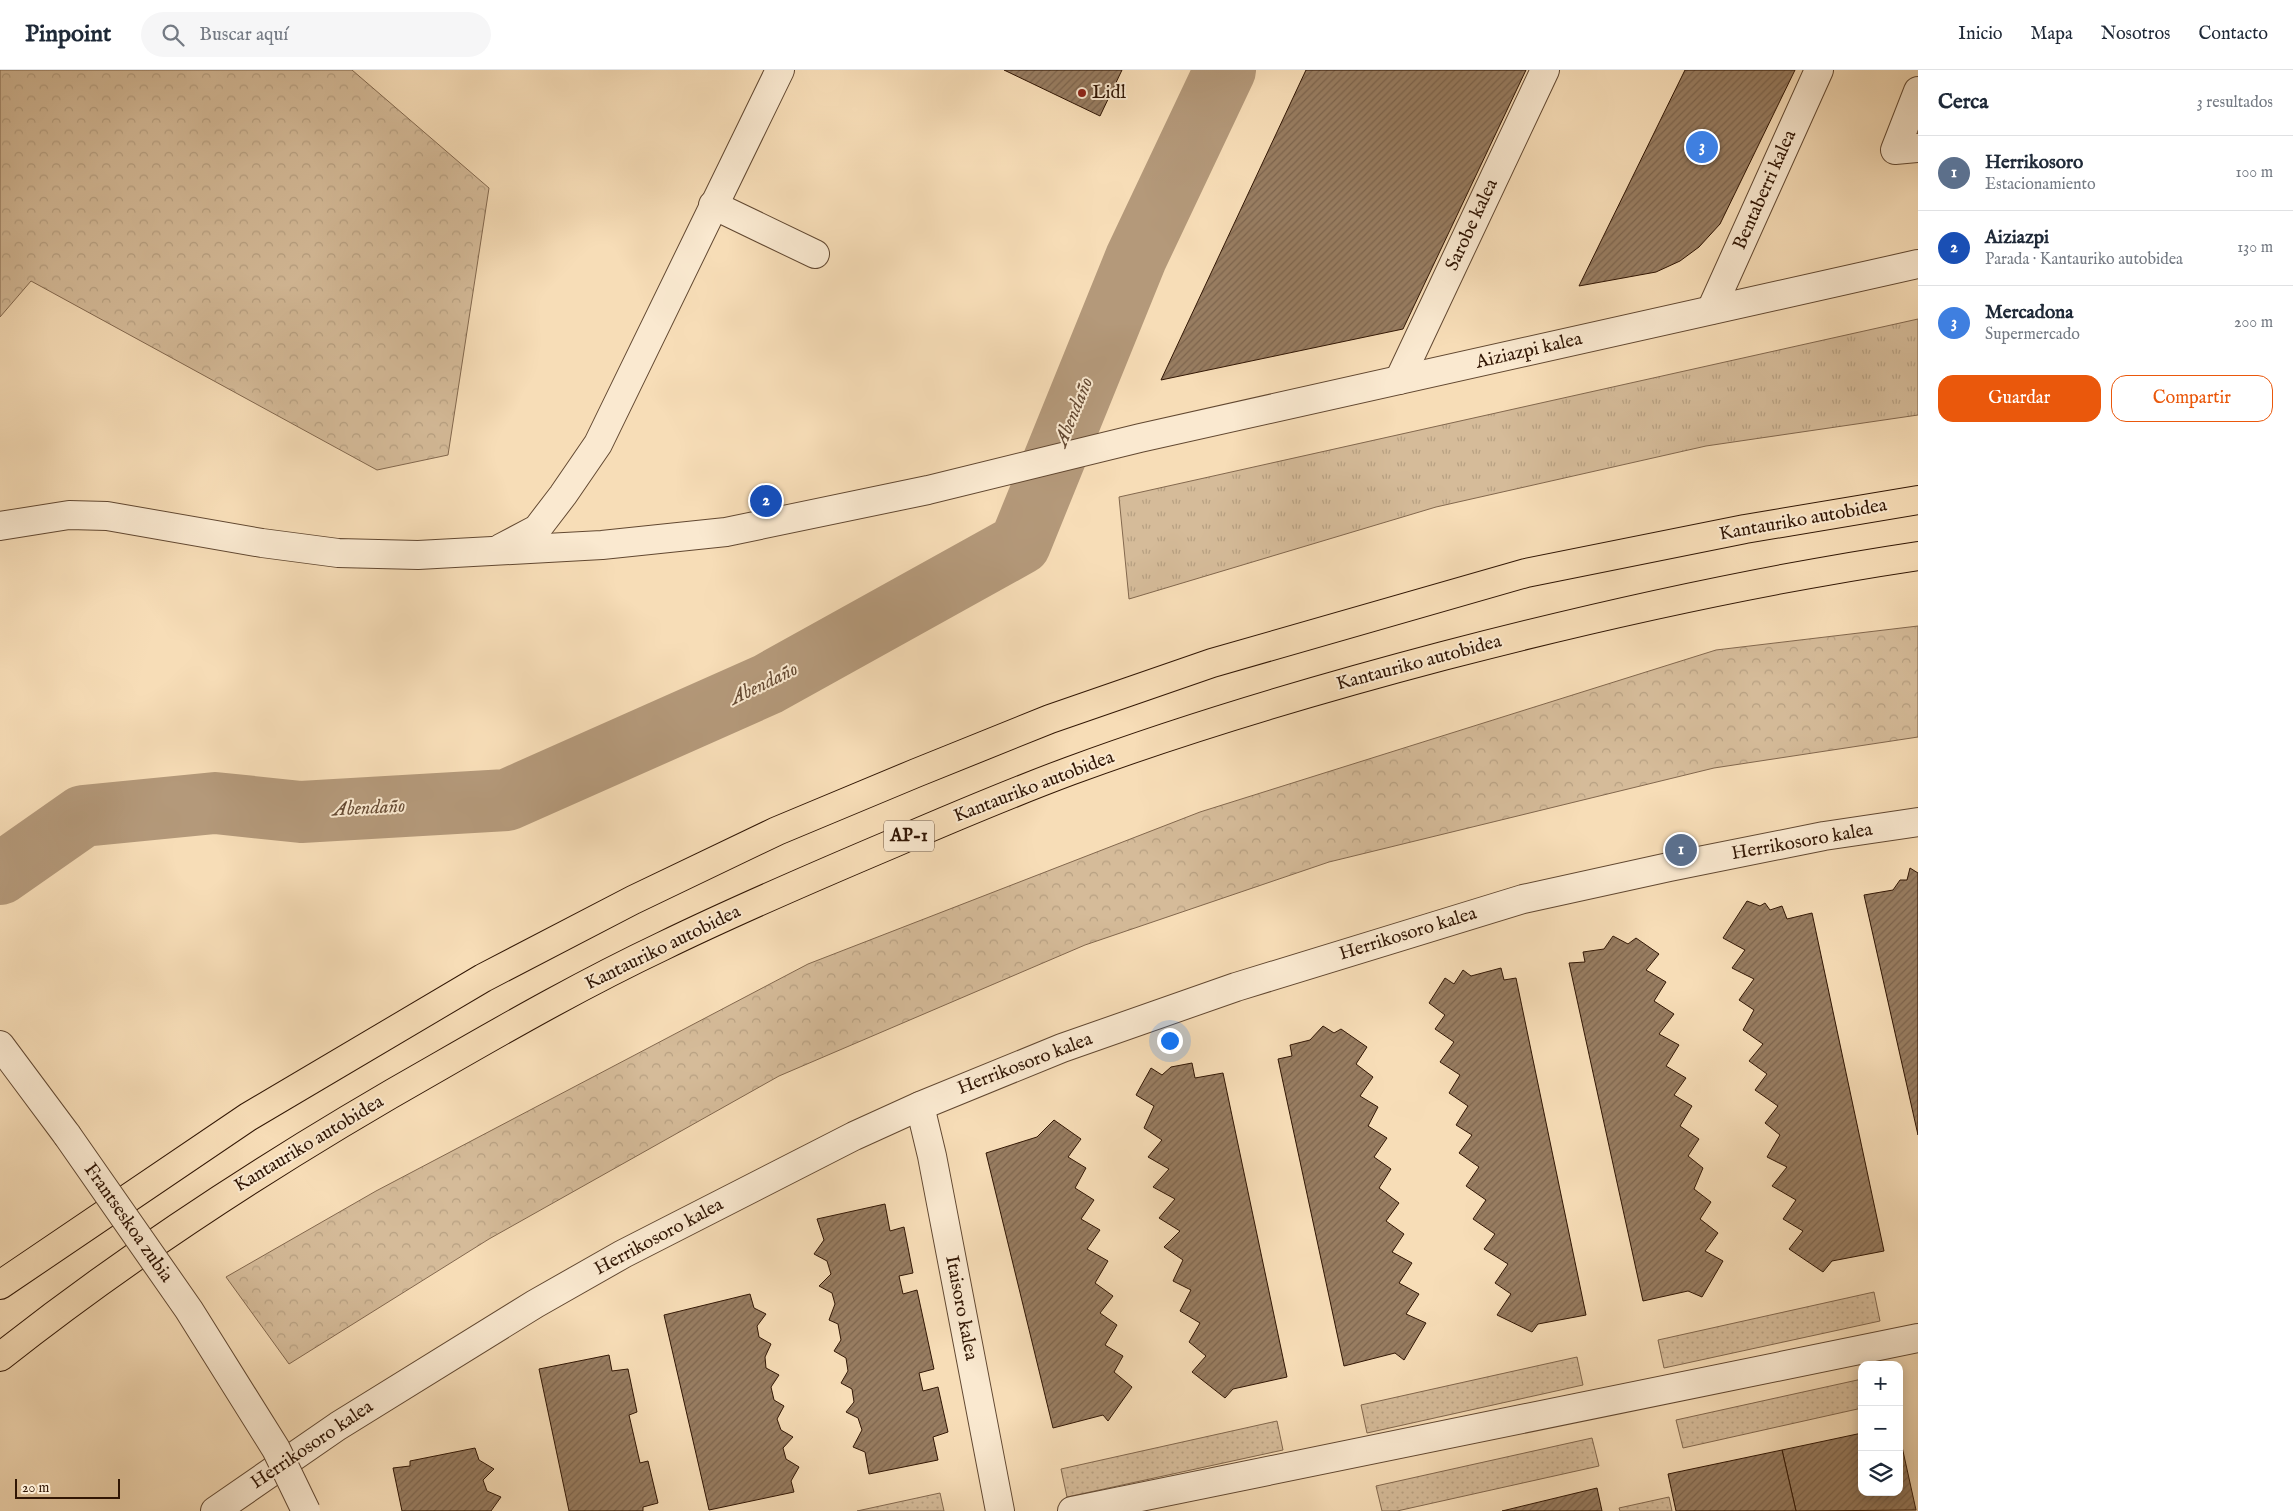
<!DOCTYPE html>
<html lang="es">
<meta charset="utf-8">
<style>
:root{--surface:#fff;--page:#f6f6f7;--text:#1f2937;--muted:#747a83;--line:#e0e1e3;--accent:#ea580c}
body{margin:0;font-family:"IM FELL English",serif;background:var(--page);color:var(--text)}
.controls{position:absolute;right:15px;bottom:15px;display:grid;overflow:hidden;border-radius:10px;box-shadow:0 2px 12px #0003}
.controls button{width:45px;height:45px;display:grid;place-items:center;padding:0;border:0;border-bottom:1px solid var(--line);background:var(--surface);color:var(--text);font:25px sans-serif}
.scale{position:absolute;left:15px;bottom:12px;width:105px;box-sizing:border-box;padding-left:5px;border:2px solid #311604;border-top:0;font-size:14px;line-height:18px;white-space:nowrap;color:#311604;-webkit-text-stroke:4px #fae9d0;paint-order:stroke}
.you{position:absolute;left:1169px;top:970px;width:18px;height:18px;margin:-12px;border:4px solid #fff;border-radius:50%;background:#1a73e8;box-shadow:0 0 0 8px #1a73e833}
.badge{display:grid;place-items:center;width:32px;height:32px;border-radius:50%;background:var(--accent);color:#fff;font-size:16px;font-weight:700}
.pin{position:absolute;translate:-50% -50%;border:2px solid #fff;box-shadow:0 1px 5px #0006}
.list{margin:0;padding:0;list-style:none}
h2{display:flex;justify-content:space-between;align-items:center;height:65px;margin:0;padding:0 20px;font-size:21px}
h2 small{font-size:16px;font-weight:400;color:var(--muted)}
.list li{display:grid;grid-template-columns:32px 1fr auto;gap:15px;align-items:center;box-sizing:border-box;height:75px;padding:0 20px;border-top:1px solid var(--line)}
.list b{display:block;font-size:19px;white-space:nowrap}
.list p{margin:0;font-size:16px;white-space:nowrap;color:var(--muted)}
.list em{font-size:16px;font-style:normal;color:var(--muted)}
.actions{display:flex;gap:10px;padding:15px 20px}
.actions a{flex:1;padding:11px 0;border:1px solid var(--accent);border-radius:15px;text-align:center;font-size:18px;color:var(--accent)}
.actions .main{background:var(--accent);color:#fff}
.icon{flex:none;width:28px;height:28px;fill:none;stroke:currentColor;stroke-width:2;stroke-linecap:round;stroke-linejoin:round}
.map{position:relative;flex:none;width:1918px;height:1441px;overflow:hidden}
header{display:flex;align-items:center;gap:30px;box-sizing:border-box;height:70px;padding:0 25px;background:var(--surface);border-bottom:1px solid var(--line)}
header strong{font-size:24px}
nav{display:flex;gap:28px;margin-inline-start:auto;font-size:18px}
.search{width:350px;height:45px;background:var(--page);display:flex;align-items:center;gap:12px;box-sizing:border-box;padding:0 18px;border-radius:28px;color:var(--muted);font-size:19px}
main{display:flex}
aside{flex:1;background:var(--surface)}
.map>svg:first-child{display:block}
</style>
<header>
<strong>Pinpoint</strong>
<div class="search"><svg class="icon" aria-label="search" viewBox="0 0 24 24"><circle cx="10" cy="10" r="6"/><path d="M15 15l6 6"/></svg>Buscar aquí</div>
<nav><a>Inicio</a><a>Mapa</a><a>Nosotros</a><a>Contacto</a></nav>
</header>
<main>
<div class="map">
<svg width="1918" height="1441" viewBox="0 0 1918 1441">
<defs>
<pattern id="grass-dots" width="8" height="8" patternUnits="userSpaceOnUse" patternTransform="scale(1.25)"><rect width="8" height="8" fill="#d5bb99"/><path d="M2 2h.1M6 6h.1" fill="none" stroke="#b7a082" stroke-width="1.8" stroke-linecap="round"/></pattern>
<pattern id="forest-crowns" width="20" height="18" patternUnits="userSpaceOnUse" patternTransform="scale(1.25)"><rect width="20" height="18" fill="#d5bb99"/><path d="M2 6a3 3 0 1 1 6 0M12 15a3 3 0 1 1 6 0" fill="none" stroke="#b7a082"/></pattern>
<pattern id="park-tufts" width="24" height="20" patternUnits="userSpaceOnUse" patternTransform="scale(1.25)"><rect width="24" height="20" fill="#d5bb99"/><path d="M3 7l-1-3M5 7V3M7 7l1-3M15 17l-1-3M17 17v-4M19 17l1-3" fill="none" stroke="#b7a082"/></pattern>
<pattern id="building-hatch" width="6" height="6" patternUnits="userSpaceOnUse" patternTransform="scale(1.25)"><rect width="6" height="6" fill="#987d61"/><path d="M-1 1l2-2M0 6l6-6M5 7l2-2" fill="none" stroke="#7d654e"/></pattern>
</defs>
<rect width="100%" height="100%" fill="#f7ddb7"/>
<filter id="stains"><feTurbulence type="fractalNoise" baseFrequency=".004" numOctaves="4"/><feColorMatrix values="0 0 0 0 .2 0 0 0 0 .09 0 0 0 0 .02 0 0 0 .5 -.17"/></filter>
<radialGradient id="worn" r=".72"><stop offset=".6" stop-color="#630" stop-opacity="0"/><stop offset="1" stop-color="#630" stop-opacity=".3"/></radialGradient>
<g fill="url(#grass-dots)" stroke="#83684e">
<polygon points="1874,1222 1880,1251 1664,1298 1658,1270"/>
<polygon points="1577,1287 1583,1315 1367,1363 1361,1335"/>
<polygon points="1862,1309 1862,1338 1683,1378 1676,1350"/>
<polygon points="1277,1351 1283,1380 1067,1427 1061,1399"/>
<polygon points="1592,1368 1599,1396 1397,1441 1382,1441 1376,1416"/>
<polygon points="940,1423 944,1441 857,1441"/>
<polygon points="1669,1427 1672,1441 1620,1441 1619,1438"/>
</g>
<g fill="url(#forest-crowns)" stroke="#83684e">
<polygon points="0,0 352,0 489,118 448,385 377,400 31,211 0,247"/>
<polygon points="1918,556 1918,667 1714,698 1329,792 1085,875 779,1006 489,1169 289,1294 226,1207 376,1121 808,894 1200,742 1716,580"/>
</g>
<polygon fill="url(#park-tufts)" stroke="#83684e" points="1918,249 1918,345 1706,376 1436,437 1129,529 1119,427"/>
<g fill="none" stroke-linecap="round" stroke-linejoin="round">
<polyline stroke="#b4997a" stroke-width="62" points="0,804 83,746 215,733 301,742 507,730 768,614 1020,474 1136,188 1225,0"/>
</g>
<g fill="url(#building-hatch)" stroke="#311604">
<polygon points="1004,0 1122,0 1100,46"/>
<polygon points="1306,0 1526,0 1403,259 1161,310"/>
<polygon points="1685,0 1795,0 1720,154 1699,177 1680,191 1656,202 1579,216"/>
<polygon points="1910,798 1918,803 1918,1065 1864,825 1893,820 1900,810 1907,810"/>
<polygon points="1747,831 1760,836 1765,833 1770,840 1782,836 1787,849 1812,843 1884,1181 1832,1191 1823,1202 1789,1179 1803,1161 1783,1149 1796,1130 1772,1116 1787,1097 1767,1087 1780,1065 1765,1053 1778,1036 1755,1020 1767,1004 1749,991 1763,974 1743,960 1754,940 1739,930 1754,909 1732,898 1745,880 1723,868"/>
<polygon points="1613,866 1628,874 1636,868 1659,884 1646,900 1666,912 1654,931 1674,944 1659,964 1679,975 1666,996 1686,1008 1674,1025 1692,1036 1680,1056 1699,1069 1688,1086 1703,1098 1694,1119 1711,1132 1700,1149 1718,1163 1705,1181 1723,1191 1702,1227 1688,1221 1643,1231 1569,893 1585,892 1583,882 1604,879"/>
<polygon points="1501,898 1504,910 1516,908 1586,1245 1538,1254 1532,1262 1497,1245 1511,1224 1495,1213 1508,1194 1484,1179 1495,1164 1473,1149 1486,1130 1466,1116 1479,1097 1459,1083 1472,1065 1456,1055 1468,1036 1449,1023 1460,1005 1440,992 1454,972 1435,959 1445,945 1429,933 1445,908 1454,914 1463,900 1471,906"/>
<polygon points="1323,956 1334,963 1341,959 1367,977 1356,994 1373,1007 1360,1026 1378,1037 1368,1056 1387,1068 1374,1087 1391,1099 1379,1118 1399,1133 1386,1151 1404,1164 1392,1182 1412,1193 1399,1213 1419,1224 1406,1244 1426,1253 1404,1290 1395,1283 1344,1296 1278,989 1292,986 1290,975 1310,970"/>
<polygon points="1192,993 1195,1008 1223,1003 1287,1307 1233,1319 1225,1328 1192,1302 1206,1286 1189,1272 1200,1253 1180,1241 1191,1220 1173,1211 1183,1190 1164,1177 1180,1161 1159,1148 1175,1129 1153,1117 1169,1099 1148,1087 1162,1070 1144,1058 1154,1036 1136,1025 1151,998 1162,1005 1171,997"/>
<polygon points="1054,1050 1081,1069 1068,1087 1086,1098 1075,1118 1094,1130 1081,1149 1100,1160 1087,1179 1108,1191 1095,1213 1113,1226 1100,1243 1117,1255 1105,1275 1123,1286 1114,1302 1132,1317 1108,1351 1103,1345 1053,1358 986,1083 1037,1067"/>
<polygon points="885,1134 890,1161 904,1157 913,1203 899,1206 903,1224 917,1220 934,1299 919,1303 923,1321 938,1317 948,1362 933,1367 938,1390 869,1404 865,1382 853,1377 862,1360 858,1348 846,1342 854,1332 852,1319 841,1313 848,1301 846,1288 834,1281 841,1270 838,1254 829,1250 835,1234 832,1223 819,1216 831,1204 827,1191 814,1184 824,1170 817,1149"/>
<polygon points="750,1224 754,1238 766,1244 757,1256 759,1267 771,1274 765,1287 766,1298 779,1305 771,1317 774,1330 784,1336 777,1349 781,1360 793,1367 783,1378 786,1389 799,1397 791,1411 794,1422 709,1440 664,1245"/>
<polygon points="609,1285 612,1301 628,1299 637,1342 629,1345 640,1393 648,1391 658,1433 643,1437 643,1441 569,1441 539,1299"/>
<polygon points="1862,1363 1862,1422 1899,1422 1899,1363 1916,1440 1796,1441 1782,1380"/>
<polygon points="475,1378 479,1390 494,1399 483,1410 487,1421 501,1427 491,1441 402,1441 393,1398 410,1396 410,1391"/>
<polygon points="1782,1380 1796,1441 1676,1441 1668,1404"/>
<polygon points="1597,1418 1602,1441 1502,1441"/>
</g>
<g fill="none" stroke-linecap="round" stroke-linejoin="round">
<defs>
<g id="minor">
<polyline points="1918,21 1895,80 1918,78"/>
<polyline points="713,135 815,184"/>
<polyline points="1711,240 1819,0"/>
<polyline points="1399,310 1545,0"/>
<polyline points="0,456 69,445 107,446 262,473 338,483 418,485 602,475 726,462 928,420 1140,368 1918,194"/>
<polyline points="501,478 537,459 563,425 598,374 780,0"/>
<polyline points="0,975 67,1065"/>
<polyline points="920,1036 932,1086 1000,1441"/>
<polyline points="215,1441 338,1356 535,1234 623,1184 854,1066 920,1036 1062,978 1236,917 1523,829 1669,797 1824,766 1918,752"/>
<polyline points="1072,1441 1918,1268"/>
</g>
<g id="highway">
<polyline points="0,1215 248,1047 483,908 633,830 777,761 916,703 1050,649 1212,593 1526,503 1745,459 1918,430"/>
<path d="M 0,1287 C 138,1178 286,1083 440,996 C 513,954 587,912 663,876 C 739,839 816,806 894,773 C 952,748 1011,723 1070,701 C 1192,656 1318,619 1443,586 C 1600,545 1758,510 1918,486"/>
</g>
</defs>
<use href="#minor" stroke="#624831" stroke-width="30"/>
<use href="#highway" stroke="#311604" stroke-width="30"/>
<use href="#minor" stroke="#fae9d0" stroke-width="28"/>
<use href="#highway" stroke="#f7ddb7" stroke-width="28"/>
<defs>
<polyline id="minor-bridge" points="67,1065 189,1240 276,1379 306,1441"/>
</defs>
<use href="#minor-bridge" stroke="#624831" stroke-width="30" stroke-linecap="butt"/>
<use href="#minor-bridge" stroke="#fae9d0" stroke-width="28"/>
</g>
<circle fill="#8f2418" stroke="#fae9d0" stroke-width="2" cx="1082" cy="23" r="5"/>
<g text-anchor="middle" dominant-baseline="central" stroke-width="4" stroke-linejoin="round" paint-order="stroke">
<rect fill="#fae9d0" stroke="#6d5541" stroke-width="1" x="884" y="750.5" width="50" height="31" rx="4"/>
<g font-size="18" font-weight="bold" fill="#311604">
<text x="909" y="766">AP-1</text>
</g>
<g font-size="19" fill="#311604" stroke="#fae9d0" text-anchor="start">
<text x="1092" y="23">Lidl</text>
</g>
<g font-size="19" fill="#311604" stroke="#fae9d0">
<text transform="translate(1765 120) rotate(-66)">Bentaberri kalea</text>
<text transform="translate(1472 155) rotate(-65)">Sarobe kalea</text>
<text transform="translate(1529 281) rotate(-13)">Aiziazpi kalea</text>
<text transform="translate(1803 450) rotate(-10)">Kantauriko autobidea</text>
<text transform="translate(1419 593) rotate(-15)">Kantauriko autobidea</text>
<text transform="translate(1034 717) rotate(-21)">Kantauriko autobidea</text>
<text transform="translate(1802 772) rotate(-10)">Herrikosoro kalea</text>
<text transform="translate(1408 864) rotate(-17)">Herrikosoro kalea</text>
<text transform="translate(663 878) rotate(-26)">Kantauriko autobidea</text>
<text transform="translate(1025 994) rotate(-21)">Herrikosoro kalea</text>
<text transform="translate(309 1074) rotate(-31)">Kantauriko autobidea</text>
<text transform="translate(128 1153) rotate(55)">Frantseskoa zubia</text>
<text transform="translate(659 1167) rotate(-28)">Herrikosoro kalea</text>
<text transform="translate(961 1238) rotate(79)">Itaisoro kalea</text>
<text transform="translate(312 1375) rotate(-34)">Herrikosoro kalea</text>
</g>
<g font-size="20" font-style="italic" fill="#654a33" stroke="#fae9d0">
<text transform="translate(1074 342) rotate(-68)">Abendaño</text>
<text transform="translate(764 614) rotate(-26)">Abendaño</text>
<text transform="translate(369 738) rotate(-3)">Abendaño</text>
</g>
</g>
<rect width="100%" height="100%" filter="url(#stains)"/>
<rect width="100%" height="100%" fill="url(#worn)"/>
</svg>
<div class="controls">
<button>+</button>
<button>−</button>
<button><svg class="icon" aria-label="layers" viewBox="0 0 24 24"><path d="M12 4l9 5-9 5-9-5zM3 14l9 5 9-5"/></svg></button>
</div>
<div class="scale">20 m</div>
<div class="you"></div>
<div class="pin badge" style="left:1681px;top:780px;background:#5c6f8a">1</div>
<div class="pin badge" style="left:766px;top:431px;background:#1a4fb4">2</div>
<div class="pin badge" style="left:1702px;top:77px;background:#3f7fe0">3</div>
</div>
<aside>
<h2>Cerca<small>3 resultados</small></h2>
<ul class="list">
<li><span class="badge" style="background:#5c6f8a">1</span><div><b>Herrikosoro</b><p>Estacionamiento</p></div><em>100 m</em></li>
<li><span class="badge" style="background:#1a4fb4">2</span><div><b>Aiziazpi</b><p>Parada · Kantauriko autobidea</p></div><em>130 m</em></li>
<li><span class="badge" style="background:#3f7fe0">3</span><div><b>Mercadona</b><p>Supermercado</p></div><em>200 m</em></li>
</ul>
<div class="actions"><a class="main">Guardar</a><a>Compartir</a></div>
</aside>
</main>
